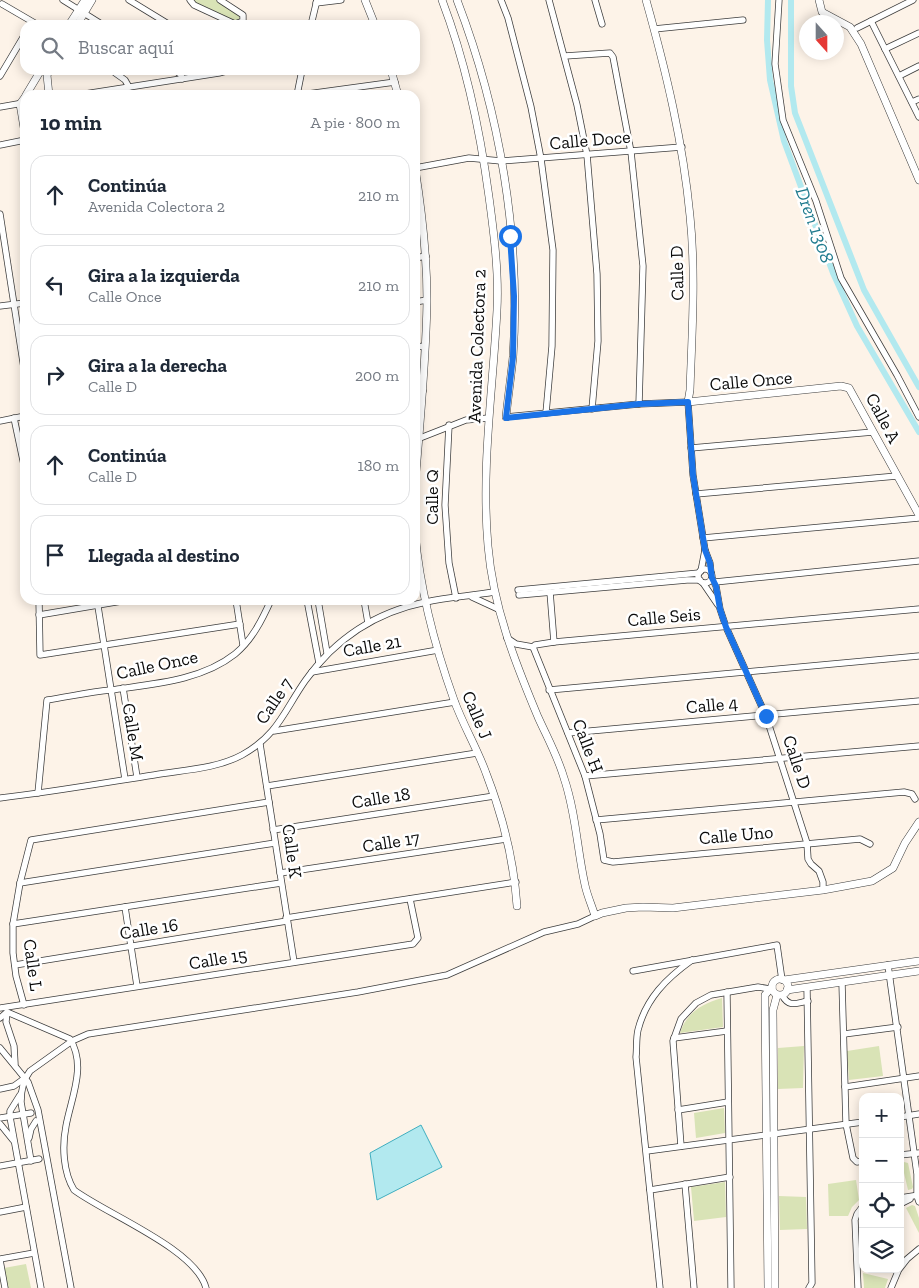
<!DOCTYPE html>
<html lang="es">
<meta charset="utf-8">
<style>
:root{--surface:#fff;--page:#f6f6f7;--text:#1f2937;--muted:#747a83;--line:#e0e1e3}
body{margin:0;font-family:"Zilla Slab",serif;background:var(--page);color:var(--text)}
.controls{position:absolute;right:15px;bottom:15px;display:grid;overflow:hidden;border-radius:10px;box-shadow:0 2px 12px #0003}
.controls button{width:45px;height:45px;display:grid;place-items:center;padding:0;border:0;border-bottom:1px solid var(--line);background:var(--surface);color:var(--text);font:25px sans-serif}
.compass{position:absolute;left:799px;top:15px;width:45px;height:45px;border-radius:50%;background:var(--surface);box-shadow:0 2px 12px #0003;rotate:159deg}
.stop{position:absolute;width:15px;height:15px;margin:-11px;border:4px solid #1a73e8;border-radius:50%;background:#fff}
.stop.end{background:#1a73e8;border-color:#fff;box-shadow:0 1px 5px #0008}
.list{margin:0;padding:0;list-style:none}
h2{display:flex;justify-content:space-between;align-items:center;height:65px;margin:0;padding:0 20px;font-size:21px}
h2 small{font-size:16px;font-weight:400;color:var(--muted)}
.list li{display:grid;grid-template-columns:32px 1fr auto;gap:15px;align-items:center;box-sizing:border-box;height:80px;margin:0 10px 10px;padding:0 10px;border:1px solid var(--line);border-radius:15px}
.list b{display:block;font-size:19px;white-space:nowrap}
.list p{margin:0;font-size:16px;white-space:nowrap;color:var(--muted)}
.list em{font-size:16px;font-style:normal;color:var(--muted)}
.icon{flex:none;width:28px;height:28px;fill:none;stroke:currentColor;stroke-width:2;stroke-linecap:round;stroke-linejoin:round}
.map{position:relative;flex:none;width:919px;height:1288px;overflow:hidden}
.search{position:absolute;background:var(--surface);box-shadow:0 2px 12px #0003;left:20px;top:20px;width:400px;height:55px;display:flex;align-items:center;gap:12px;box-sizing:border-box;padding:0 18px;border-radius:15px;color:var(--muted);font-size:19px}
.panel{position:absolute;background:var(--surface);box-shadow:0 2px 12px #0003;left:20px;top:90px;width:400px;height:515px;border-radius:15px}
.map>svg:first-child{display:block}
</style>
<div class="map">
<svg width="919" height="1288" viewBox="0 0 919 1288">
<rect width="100%" height="100%" fill="#fdf3e8"/>
<g fill="#d9e3b6">
<polygon points="191,0 216,0 238,13 240,19 234,21 198,5"/>
<path d="M 722,998 L 723,1027 L 680,1033 C 686,1013 703,1003 722,998 Z"/>
<polygon points="804,1046 803,1088 778,1089 778,1048"/>
<polygon points="879,1046 883,1076 849,1080 847,1051"/>
<polygon points="724,1108 725,1133 696,1138 694,1113"/>
<polygon points="900,1161 908,1163 913,1187 912,1189 908,1190 904,1173 901,1173"/>
<polygon points="856,1180 859,1200 852,1207 848,1216 829,1216 828,1184"/>
<polygon points="725,1182 726,1217 694,1221 691,1187"/>
<polygon points="779,1196 806,1197 807,1229 780,1230"/>
<polygon points="912,1205 915,1206 919,1218 919,1233 906,1208"/>
<polygon points="26,1264 31,1288 8,1288 4,1268"/>
<polygon points="863,1273 888,1279 885,1288 864,1288"/>
</g>
<polygon fill="#b2e9ef" stroke="#40aebf" points="421,1125 442,1167 377,1200 370,1153"/>
<g fill="none" stroke-linecap="round" stroke-linejoin="round">
<g stroke="#b2e9ef" stroke-width="6">
<polyline points="768,0 767,40 770,80 784,141 833,273 857,326 919,432"/>
<polyline points="791,0 791,86 795,113 864,290 919,387"/>
</g>
<defs>
<g id="minor">
<polyline points="63,0 103,25"/>
<polyline points="129,0 170,25"/>
<polyline points="190,0 194,5 235,24 243,21 243,15 220,0"/>
<polyline points="501,0 508,18 531,107 541,159 553,250 552,346 546,413"/>
<polyline points="549,0 577,105 587,155 597,274 598,341 592,409"/>
<polyline points="595,0 602,24"/>
<polyline points="779,0 775,64 783,120 816,201 841,278 897,375 919,417"/>
<polyline points="316,3 341,0"/>
<polyline points="2,4 38,25"/>
<polyline points="871,21 919,117"/>
<polyline points="311,25 317,0"/>
<polyline points="857,28 913,0"/>
<polyline points="654,29 743,20"/>
<polyline points="885,49 919,33"/>
<polyline points="565,56 610,53 613,57 631,152 643,266 639,404"/>
<polyline points="111,70 125,80 129,87"/>
<polyline points="175,70 181,75 182,79"/>
<polyline points="0,76 25,34"/>
<polyline points="899,76 919,66"/>
<polyline points="78,95 219,73 230,70"/>
<polyline points="297,95 302,70"/>
<polyline points="300,95 395,82"/>
<polyline points="912,102 919,99"/>
<polyline points="0,107 23,103"/>
<polyline points="0,145 25,140"/>
<polyline points="415,168 469,158 501,161 682,147"/>
<polyline points="0,214 25,375"/>
<polyline points="415,258 426,256"/>
<polyline points="415,302 427,300"/>
<polyline points="0,306 25,303"/>
<polyline points="415,347 425,346"/>
<polyline points="415,392 423,391"/>
<polyline points="506,417 639,404 688,402 693,475 705,550 701,571"/>
<polyline points="14,418 25,470"/>
<polyline points="0,421 25,416"/>
<polyline points="449,425 445,505 449,563 456,598"/>
<polyline points="415,440 466,420 489,418"/>
<polyline points="691,448 873,432"/>
<polyline points="696,494 897,476"/>
<polyline points="703,538 919,518"/>
<polyline points="705,550 710,563 711,573"/>
<circle cx="705" cy="576" r="7"/>
<polyline points="712,578 716,586 720,609 726,627 766,716 807,843 808,859 811,864 819,871 823,882 823,890"/>
<polyline points="715,582 919,561"/>
<polyline points="703,583 718,605"/>
<polyline points="518,590 699,573"/>
<polyline points="550,592 554,642"/>
<polyline points="519,595 687,580 700,580"/>
<polyline points="472,597 498,609"/>
<polyline points="39,600 40,655 240,624"/>
<polyline points="97,600 125,779"/>
<polyline points="236,600 243,645"/>
<polyline points="307,600 319,663"/>
<polyline points="318,600 327,653"/>
<polyline points="364,600 368,623"/>
<polyline points="39,615 128,600"/>
<polyline points="507,638 516,644 533,647 535,645 554,642 919,609"/>
<polyline points="533,647 585,776 600,834 604,860 613,862 860,839 870,844"/>
<polyline points="312,672 438,650"/>
<polyline points="123,688 137,777"/>
<polyline points="549,690 919,656"/>
<polyline points="274,731 455,702"/>
<polyline points="568,733 919,701"/>
<polyline points="260,744 294,962"/>
<polyline points="585,776 919,746"/>
<polyline points="267,786 477,753"/>
<path d="M 38,793 L 47,700 C 68,697 89,692 111,690 C 152,684 201,681 235,654 C 252,640 262,620 271,600"/>
<path d="M 0,798 C 52,792 103,783 154,775 C 183,770 216,769 242,755 C 278,735 284,711 305,681 C 335,639 376,612 426,602 C 448,597 471,596 494,592"/>
<polyline points="596,820 904,792 912,794 915,799"/>
<polyline points="273,830 494,796"/>
<polyline points="280,873 506,839"/>
<polyline points="20,883 275,843"/>
<polyline points="125,907 137,986"/>
<polyline points="286,918 516,882"/>
<polyline points="13,924 281,883"/>
<polyline points="15,965 287,921"/>
<polyline points="888,965 917,1174 917,1196 919,1202"/>
<polyline points="633,971 777,945 782,980"/>
<polyline points="842,983 846,1124 853,1158 857,1162 863,1161"/>
<polyline points="807,988 812,1283 809,1288"/>
<polyline points="727,992 731,1288"/>
<path d="M 782,995 C 789,1008 796,1003 808,1001"/>
<polyline points="24,1005 16,976 13,953 13,924 20,883 31,840 269,802"/>
<polyline points="0,1008 413,944 418,938 410,899"/>
<polyline points="7,1012 6,1022 14,1046 15,1064"/>
<path d="M 0,1018 L 7,1012 L 70,1039 C 87,1066 71,1098 66,1126 C 62,1146 63,1172 74,1190 C 106,1214 196,1249 206,1288"/>
<polyline points="844,1034 898,1027"/>
<polyline points="674,1038 727,1031"/>
<polyline points="0,1048 28,1082 38,1110 71,1288"/>
<polyline points="845,1087 919,1076"/>
<polyline points="0,1089 14,1086 25,1078"/>
<polyline points="20,1095 10,1111 10,1117 41,1288"/>
<polyline points="678,1110 728,1102"/>
<polyline points="900,1117 919,1114"/>
<polyline points="0,1118 31,1113"/>
<polyline points="0,1124 13,1140"/>
<polyline points="29,1138 31,1129 36,1121"/>
<polyline points="681,1146 673,1041 681,1019 696,1003 711,995 758,987 770,989"/>
<polyline points="647,1151 863,1122"/>
<polyline points="900,1155 919,1153"/>
<path d="M 31,1161 L 21,1102 C 21,1090 23,1080 30,1071 L 72,1041 L 88,1034 L 358,992 L 447,975 L 544,932 L 578,924 L 595,916"/>
<polyline points="0,1166 39,1159"/>
<polyline points="685,1184 694,1288"/>
<polyline points="650,1190 730,1177"/>
<polyline points="900,1198 919,1195"/>
<polyline points="900,1204 910,1199"/>
<polyline points="0,1212 26,1207"/>
<polyline points="858,1258 863,1246"/>
<polyline points="0,1259 34,1253"/>
<polyline points="0,1260 5,1288"/>
<polyline points="900,1268 907,1259 919,1249"/>
<path d="M 660,1288 L 636,1057 C 637,1048 636,1038 638,1030 C 646,998 667,978 692,960"/>
<polyline points="858,1288 855,1220 857,1214 863,1206"/>
<polyline points="891,1288 899,1269"/>
</g>
<g id="tertiary">
<polyline points="365,0 375,25"/>
<path d="M 442,0 C 466,63 480,130 489,197 C 494,234 499,273 497,310 C 493,389 481,467 488,546 C 493,607 515,662 538,717 C 547,737 558,757 564,778 C 576,813 577,849 585,885 C 587,895 592,906 595,916 L 602,913 L 626,908 L 643,907 L 673,908 L 823,890 L 872,881 L 893,868 L 905,843 L 919,822"/>
<path d="M 457,0 C 500,112 521,237 513,357 C 511,377 508,397 506,417"/>
<path d="M 646,0 C 666,71 683,142 690,216 C 696,274 692,332 690,390 L 688,402 L 841,386 L 849,388 L 919,515"/>
<polyline points="819,0 822,12 850,27 861,44 919,180"/>
<polyline points="69,25 85,0"/>
<polyline points="77,25 92,0"/>
<polyline points="391,70 398,95"/>
<polyline points="26,95 41,70"/>
<polyline points="49,95 47,75 50,70"/>
<polyline points="25,97 20,104 25,134"/>
<path d="M 415,168 C 422,212 427,257 427,301 C 426,362 420,423 415,484"/>
<path d="M 415,533 C 420,590 435,647 454,700 C 463,725 477,748 486,773 C 502,814 514,862 517,906"/>
<circle cx="780" cy="987" r="8"/>
<polyline points="784,980 919,961"/>
<polyline points="787,990 919,971"/>
<polyline points="768,1288 765,1004 765,995 772,987"/>
<polyline points="775,1288 773,1010 777,995"/>
</g>
</defs>
<use href="#minor" stroke="#3d3d3d" stroke-width="7"/>
<use href="#tertiary" stroke="#3d3d3d" stroke-width="8"/>
<use href="#minor" stroke="#fff" stroke-width="5.5"/>
<use href="#tertiary" stroke="#fff" stroke-width="7"/>
</g>
<g fill="none" stroke-linecap="round" stroke-linejoin="round">
<polyline stroke="#1a73e8" stroke-width="6" points="510,236 514,296 513,357 506,418 639,404 688,402 693,475 705,550 710,563 712,578 716,586 720,609 726,627 766,716"/>
</g>
<g text-anchor="middle" dominant-baseline="central" stroke-width="5" stroke-linejoin="round" paint-order="stroke">
<g font-size="18" fill="#0a0a0a" stroke="#fff">
<text transform="translate(590 140) rotate(-5)">Calle Doce</text>
<text transform="translate(677 273) rotate(-91)">Calle D</text>
<text transform="translate(477 346) rotate(-88)">Avenida Colectora 2</text>
<text transform="translate(751 381) rotate(-5)">Calle Once</text>
<text transform="translate(883 418) rotate(62)">Calle A</text>
<text transform="translate(432 497) rotate(-90)">Calle Q</text>
<text transform="translate(664 617) rotate(-5)">Calle Seis</text>
<text transform="translate(372 646) rotate(-10)">Calle 21</text>
<text transform="translate(157 665) rotate(-12)">Calle Once</text>
<text transform="translate(274 701) rotate(-56)">Calle 7</text>
<text transform="translate(712 705) rotate(-5)">Calle 4</text>
<text transform="translate(477 715) rotate(67)">Calle J</text>
<text transform="translate(133 732) rotate(81)">Calle M</text>
<text transform="translate(588 746) rotate(69)">Calle H</text>
<text transform="translate(797 762) rotate(72)">Calle D</text>
<text transform="translate(381 798) rotate(-9)">Calle 18</text>
<text transform="translate(736 835) rotate(-5)">Calle Uno</text>
<text transform="translate(391 842) rotate(-9)">Calle 17</text>
<text transform="translate(292 851) rotate(82)">Calle K</text>
<text transform="translate(149 929) rotate(-9)">Calle 16</text>
<text transform="translate(218 959) rotate(-9)">Calle 15</text>
<text transform="translate(33 965) rotate(82)">Calle L</text>
</g>
<g font-size="19" font-style="italic" fill="#207b8e" stroke="#fff">
<text transform="translate(815 225) rotate(70)">Dren 1308</text>
</g>
</g>
</svg>
<div class="controls">
<button>+</button>
<button>−</button>
<button><svg class="icon" aria-label="locate" viewBox="0 0 24 24"><circle cx="12" cy="12" r="6"/><path d="M12 2v4M12 18v4M2 12h4M18 12h4"/></svg></button>
<button><svg class="icon" aria-label="layers" viewBox="0 0 24 24"><path d="M12 4l9 5-9 5-9-5zM3 14l9 5 9-5"/></svg></button>
</div>
<svg class="compass" viewBox="-18 -18 36 36"><path d="M0-13l5 13h-10z" fill="#e53935"/><path d="M0 13l5-13h-10z" fill="#747a83"/></svg>
<div class="stop" style="left:510px;top:236px"></div>
<div class="stop end" style="left:766px;top:716px"></div>
<div class="search"><svg class="icon" aria-label="search" viewBox="0 0 24 24"><circle cx="10" cy="10" r="6"/><path d="M15 15l6 6"/></svg>Buscar aquí</div>
<section class="panel">
<h2>10 min<small>A pie · 800 m</small></h2>
<ul class="list">
<li><svg class="icon" aria-label="ahead" viewBox="0 0 24 24"><path d="M12 20V5M6 11l6-6 6 6"/></svg><div><b>Continúa</b><p>Avenida Colectora 2</p></div><em>210 m</em></li>
<li><svg class="icon" aria-label="left" viewBox="0 0 24 24"><path d="M17 20v-9H6M10 6l-5 5 5 5"/></svg><div><b>Gira a la izquierda</b><p>Calle Once</p></div><em>210 m</em></li>
<li><svg class="icon" aria-label="right" viewBox="0 0 24 24"><path d="M7 20v-9h11M14 6l5 5-5 5"/></svg><div><b>Gira a la derecha</b><p>Calle D</p></div><em>200 m</em></li>
<li><svg class="icon" aria-label="ahead" viewBox="0 0 24 24"><path d="M12 20V5M6 11l6-6 6 6"/></svg><div><b>Continúa</b><p>Calle D</p></div><em>180 m</em></li>
<li><svg class="icon" aria-label="arrive" viewBox="0 0 24 24"><path d="M6 21V4h12l-3 4 3 4H6"/></svg><div><b>Llegada al destino</b></div></li>
</ul>
</section>
</div>
